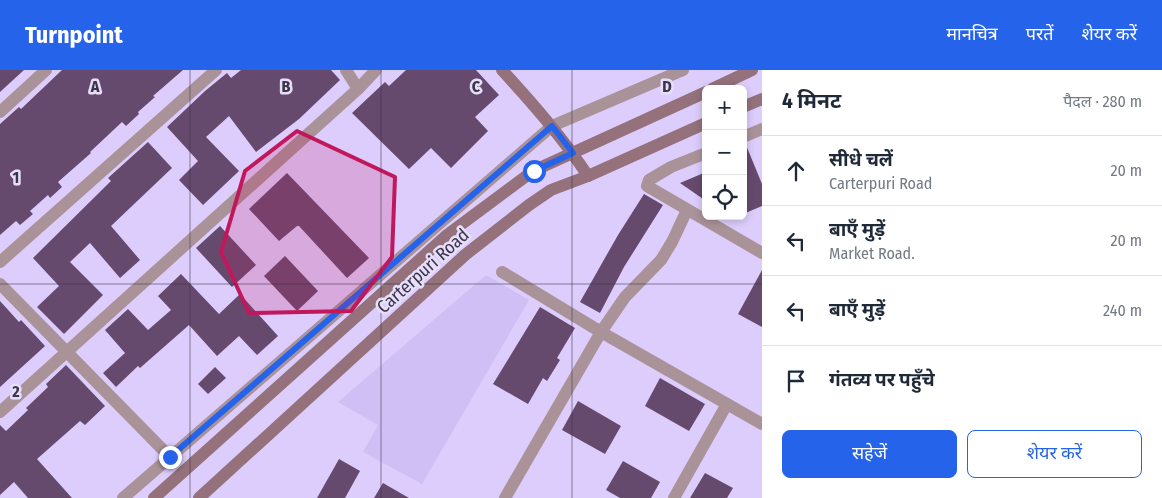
<!DOCTYPE html>
<html lang="hi">
<meta charset="utf-8">
<style>
:root{--surface:#fff;--page:#f6f6f7;--text:#1f2937;--muted:#747a83;--line:#e0e1e3;--accent:#2563eb}
body{margin:0;font-family:"Fira Sans Condensed","Noto Sans Devanagari",sans-serif;background:var(--page);color:var(--text)}
.controls{position:absolute;right:15px;top:15px;display:grid;overflow:hidden;border-radius:8px;box-shadow:0 2px 8px #0003}
.controls button{width:45px;height:45px;display:grid;place-items:center;padding:0;border:0;border-bottom:1px solid var(--line);background:var(--surface);color:var(--text);font:25px sans-serif}
.stop{position:absolute;width:15px;height:15px;margin:-11px;border:4px solid #2563eb;border-radius:50%;background:#fff}
.stop.end{background:#2563eb;border-color:#fff;box-shadow:0 1px 5px #0008}
.list{margin:0;padding:0;list-style:none}
h2{display:flex;justify-content:space-between;align-items:center;height:65px;margin:0;padding:0 20px;font-size:21px}
h2 small{font-size:16px;font-weight:400;color:var(--muted)}
.list li{display:grid;grid-template-columns:32px 1fr auto;gap:15px;align-items:center;box-sizing:border-box;height:70px;padding:0 20px;border-top:1px solid var(--line)}
.list b{display:block;font-size:19px;white-space:nowrap}
.list p{margin:0;font-size:16px;white-space:nowrap;color:var(--muted)}
.list em{font-size:16px;font-style:normal;color:var(--muted)}
.actions{display:flex;gap:10px;padding:15px 20px}
.actions a{flex:1;padding:11px 0;border:1px solid var(--accent);border-radius:8px;text-align:center;font-size:18px;color:var(--accent)}
.actions .main{background:var(--accent);color:#fff}
.icon{flex:none;width:28px;height:28px;fill:none;stroke:currentColor;stroke-width:2;stroke-linecap:round;stroke-linejoin:round}
.map{position:relative;flex:none;width:762px;height:428px;overflow:hidden}
header{display:flex;align-items:center;gap:30px;box-sizing:border-box;height:70px;padding:0 25px;background:var(--accent);color:#fff}
header strong{font-size:24px}
nav{display:flex;gap:28px;margin-inline-start:auto;font-size:18px}
main{display:flex}
aside{flex:1;background:var(--surface)}
.map>svg:first-child{display:block}
</style>
<header>
<strong>Turnpoint</strong>
<nav><a>मानचित्र</a><a>परतें</a><a>शेयर करें</a></nav>
</header>
<main>
<div class="map">
<svg width="762" height="428" viewBox="0 0 762 428">
<rect width="100%" height="100%" fill="#dccdfd"/>
<polygon fill="#d0bff4" points="486,205 529,230 422,414 363,382 378,355 338,332"/>
<g fill="#664a6e">
<polygon points="0,0 24,0 0,22"/>
<polygon points="62,0 183,0 153,26 155,27 138,42 139,44 126,56 122,52 90,82 91,83 58,112 62,117 50,128 48,125 30,141 33,144 20,155 16,151 0,165 0,54 19,37 21,39"/>
<polygon points="241,0 331,0 340,10 299,49 256,82 229,46 206,67 239,101 203,135 179,110 198,91 167,57 205,21 227,3 231,8"/>
<polygon points="406,0 476,0 499,25 475,47 488,61 451,98 431,78 409,99 352,43 385,12 389,16"/>
<polygon points="148,72 172,98 111,156 140,190 120,208 90,173 70,192 103,225 64,264 37,237 59,216 33,188 111,111 108,108"/>
<polygon points="743,75 746,75 762,114 762,136 743,144"/>
<polygon points="706,102 706,131 680,113"/>
<polygon points="287,103 369,188 347,208 299,156 297,156 279,171 249,139"/>
<polygon points="644,124 663,135 624,197 600,243 580,232 618,165"/>
<polygon points="220,156 256,195 232,217 196,178"/>
<polygon points="285,186 318,221 297,241 264,206"/>
<polygon points="762,200 762,257 738,244"/>
<polygon points="181,204 219,244 240,224 278,266 257,285 239,266 217,286 189,255 140,298 138,296 116,317 103,303 125,283 105,260 128,239 148,260 171,240 158,226"/>
<polygon points="0,231 19,252 21,250 45,276 0,317"/>
<polygon points="540,237 575,258 557,288 560,290 547,311 543,308 528,334 493,314"/>
<polygon points="66,295 105,336 85,355 80,351 37,389 72,428 28,428 14,412 0,425 0,355 6,361 28,340 26,338 48,317 46,314"/>
<polygon points="215,297 226,308 208,324 198,314"/>
<polygon points="660,308 705,334 689,361 645,336"/>
<polygon points="578,331 621,356 605,384 562,360"/>
<polygon points="339,389 360,401 345,428 317,428"/>
<polygon points="623,391 660,412 651,428 620,428 606,420"/>
<polygon points="705,403 733,418 727,428 690,428"/>
<polygon points="383,413 409,428 374,428"/>
</g>
<g fill="none" stroke-linecap="round" stroke-linejoin="round">
<g stroke="#aa9299" stroke-width="12">
<polyline points="346,0 358,19"/>
<polyline points="0,42 46,0"/>
<polyline points="743,67 762,59"/>
<polyline points="706,83 671,97 649,110 647,116 762,183"/>
<polyline points="0,192 216,0"/>
<polyline points="502,202 601,262 762,354"/>
<polyline points="0,214 170,387"/>
<polyline points="0,342 358,19 376,0"/>
<polyline points="123,428 552,56 683,0"/>
<polyline points="505,428 601,262 625,227 661,190 672,172 687,140"/>
<polyline points="674,428 727,334"/>
</g>
<g stroke="#94717b" stroke-width="12">
<path d="M 502,0 C 533,34 563,68 588,106"/>
<polyline points="712,19 752,0"/>
<polyline points="743,37 762,29"/>
<polyline points="154,428 447,165 533,101 706,22"/>
<polyline points="199,428 465,185 529,135 551,120 588,106 706,53"/>
</g>
</g>
<g fill="none" stroke-linecap="round" stroke-linejoin="round">
<polyline stroke="#2563eb" stroke-width="6" points="170,387 552,56 573,83 534,101"/>
</g>
<path fill="#c2185b" fill-opacity="0.2" stroke="#c2185b" stroke-width="4" stroke-linejoin="round" d="M 297,61 L 395,107 L 392,187 L 351,241 L 249,243 L 221,182 L 245,101 Z"/>
<path fill="none" stroke="#3a3547" stroke-width="1" stroke-opacity="0.55" d="M 190,0 L 190,428M 381,0 L 381,428M 572,0 L 572,428M 0,214 L 762,214"/>
<g text-anchor="middle" dominant-baseline="central" stroke-width="5" stroke-linejoin="round" paint-order="stroke">
<g font-size="18" fill="#3a3547" stroke="#e7defb">
<text transform="translate(423 201) rotate(-42)">Carterpuri Road</text>
</g>
</g>
<g font-size="16" text-anchor="middle" font-weight="bold" fill="#3a3547" stroke="#e7defb" stroke-width="5" stroke-linejoin="round" paint-order="stroke">
<text x="95" y="22">A</text>
<text x="286" y="22">B</text>
<text x="476" y="22">C</text>
<text x="667" y="22">D</text>
<text x="16" y="113">1</text>
<text x="16" y="327">2</text>
</g>
</svg>
<div class="controls">
<button>+</button>
<button>−</button>
<button><svg class="icon" aria-label="locate" viewBox="0 0 24 24"><circle cx="12" cy="12" r="6"/><path d="M12 2v4M12 18v4M2 12h4M18 12h4"/></svg></button>
</div>
<div class="stop" style="left:534px;top:101px"></div>
<div class="stop end" style="left:170px;top:387px"></div>
</div>
<aside>
<h2>4 मिनट<small>पैदल · 280 m</small></h2>
<ul class="list">
<li><svg class="icon" aria-label="ahead" viewBox="0 0 24 24"><path d="M12 20V5M6 11l6-6 6 6"/></svg><div><b>सीधे चलें</b><p>Carterpuri Road</p></div><em>20 m</em></li>
<li><svg class="icon" aria-label="left" viewBox="0 0 24 24"><path d="M17 20v-9H6M10 6l-5 5 5 5"/></svg><div><b>बाएँ मुड़ें</b><p>Market Road.</p></div><em>20 m</em></li>
<li><svg class="icon" aria-label="left" viewBox="0 0 24 24"><path d="M17 20v-9H6M10 6l-5 5 5 5"/></svg><div><b>बाएँ मुड़ें</b></div><em>240 m</em></li>
<li><svg class="icon" aria-label="arrive" viewBox="0 0 24 24"><path d="M6 21V4h12l-3 4 3 4H6"/></svg><div><b>गंतव्य पर पहुँचे</b></div></li>
</ul>
<div class="actions"><a class="main">सहेजें</a><a>शेयर करें</a></div>
</aside>
</main>
